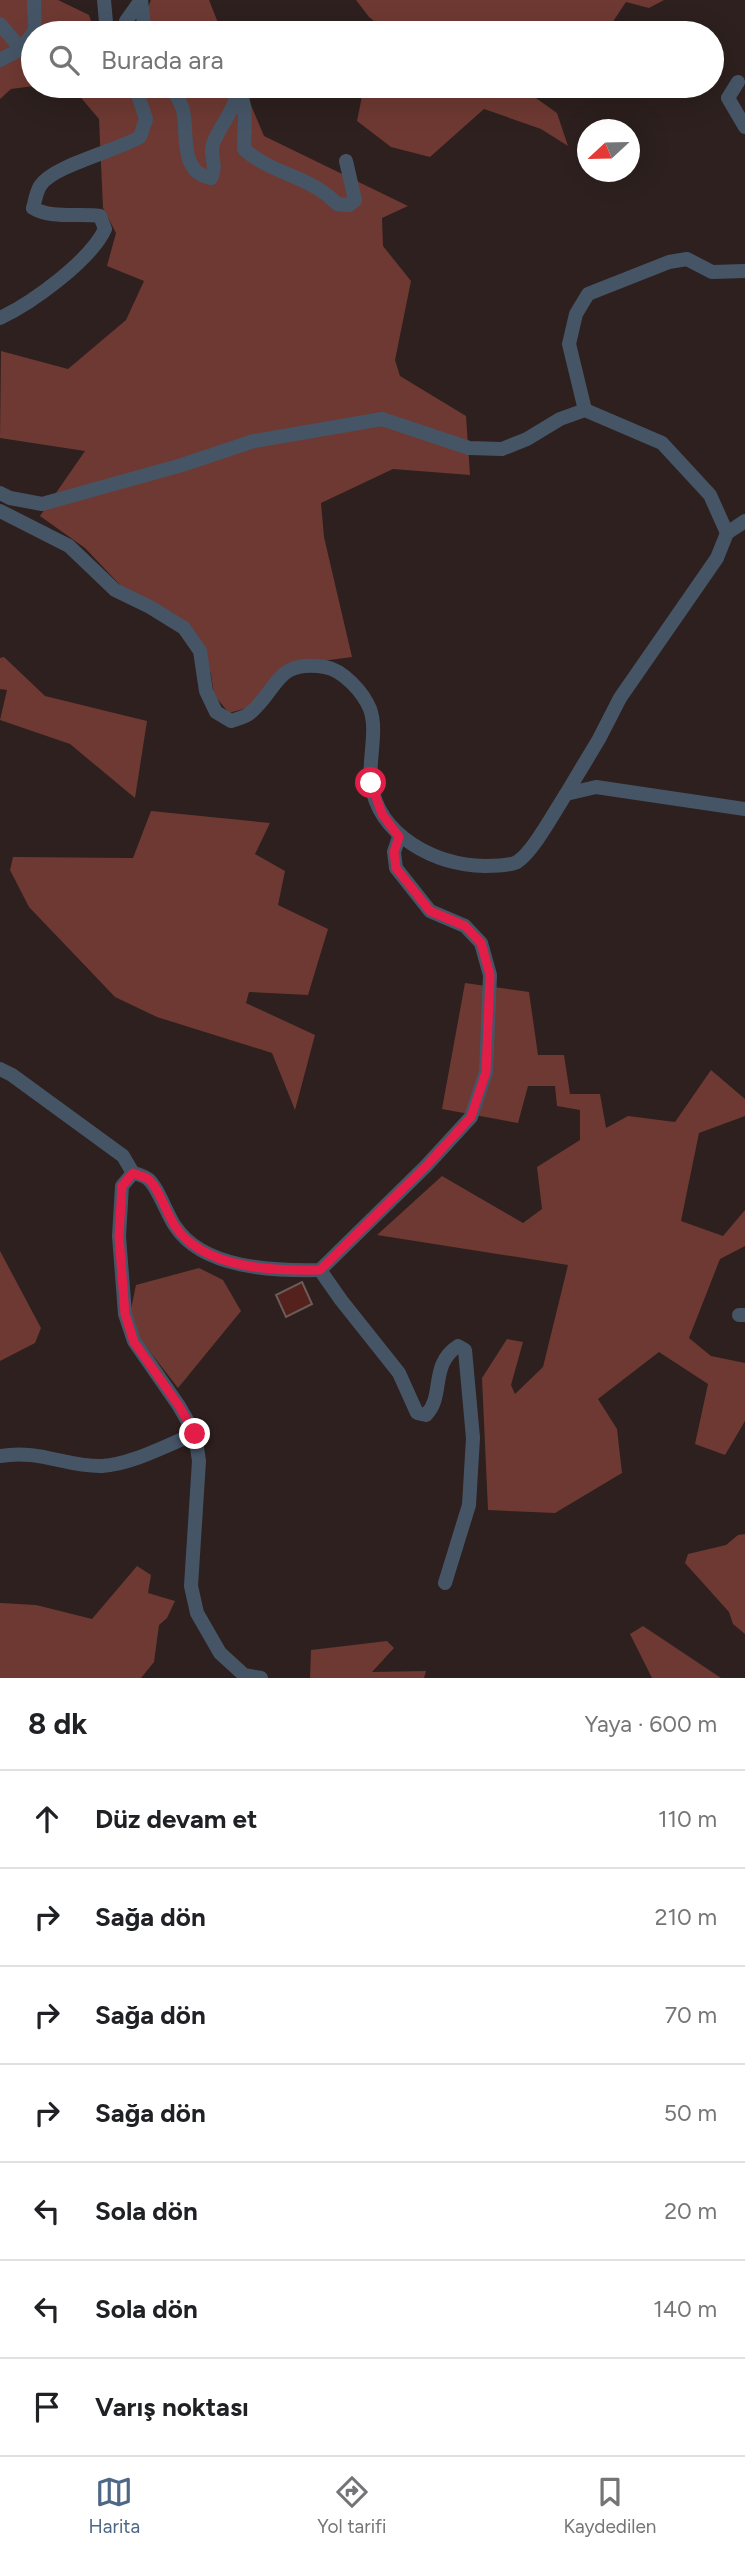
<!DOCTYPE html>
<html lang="tr">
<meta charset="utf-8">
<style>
:root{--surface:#fff;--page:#f2f2f2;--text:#202124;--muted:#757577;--line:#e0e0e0;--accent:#4d6785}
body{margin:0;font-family:Figtree,sans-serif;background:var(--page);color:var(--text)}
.compass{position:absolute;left:577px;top:119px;width:63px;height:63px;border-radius:50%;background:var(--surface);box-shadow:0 7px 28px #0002;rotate:248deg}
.stop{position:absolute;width:21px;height:21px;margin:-16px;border:5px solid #e11d48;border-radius:50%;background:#fff}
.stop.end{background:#e11d48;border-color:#fff;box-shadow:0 2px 7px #0008}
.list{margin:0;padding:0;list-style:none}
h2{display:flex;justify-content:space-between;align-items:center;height:91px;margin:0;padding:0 28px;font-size:30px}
h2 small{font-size:23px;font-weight:400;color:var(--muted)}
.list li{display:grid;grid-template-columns:46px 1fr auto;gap:21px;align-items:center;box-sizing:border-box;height:98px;padding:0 28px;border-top:2px solid var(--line)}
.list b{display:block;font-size:26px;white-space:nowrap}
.list em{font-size:23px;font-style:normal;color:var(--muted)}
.icon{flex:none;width:38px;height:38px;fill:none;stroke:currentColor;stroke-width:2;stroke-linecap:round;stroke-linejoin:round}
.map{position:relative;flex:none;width:745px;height:1678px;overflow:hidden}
.search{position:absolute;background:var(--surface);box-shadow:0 7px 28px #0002;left:21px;right:21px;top:21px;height:77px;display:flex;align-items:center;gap:18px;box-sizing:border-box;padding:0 24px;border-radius:38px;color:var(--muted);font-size:26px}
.sheet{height:777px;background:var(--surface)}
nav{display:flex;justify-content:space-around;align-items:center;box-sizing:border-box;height:98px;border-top:2px solid var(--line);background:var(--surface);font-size:19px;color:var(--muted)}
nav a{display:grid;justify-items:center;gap:4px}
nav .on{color:var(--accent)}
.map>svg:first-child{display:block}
</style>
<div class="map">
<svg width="745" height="1678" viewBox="0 0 745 1678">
<rect width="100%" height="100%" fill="#2d201e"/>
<g fill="#6e3932">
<polygon points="0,0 58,0 89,15 95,33 33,33 34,86 11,89 0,99"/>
<polygon points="151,0 209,0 222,33 138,33"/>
<polygon points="356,0 664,0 649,8 626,2 610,26 609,33 389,33 369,17"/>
<polygon points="71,86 243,86 264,136 408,206 382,218 383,246 411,281 395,360 400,376 466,416 470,475 393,469 321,503 324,537 352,657 285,666 247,708 229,713 214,695 211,674 198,636 173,613 122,587 85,548 40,516 85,451 0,438 1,351 68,369 126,320 144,281 107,266 116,233 103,208 99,119"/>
<polygon points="364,86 519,86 557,113 568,146 541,129 484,109 430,157 391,147 357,121"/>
<polygon points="4,657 45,696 147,721 135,798 70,744 0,720 7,690 0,689 0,658"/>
<polygon points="151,811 270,823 255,854 285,871 278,905 328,929 308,995 249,992 246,1003 315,1035 295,1110 272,1053 157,1017 115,997 29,907 10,870 13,857 133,858"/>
<polygon points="465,983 529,992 538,1055 564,1055 570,1094 600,1094 606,1128 628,1116 675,1122 711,1070 745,1099 745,1116 699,1133 681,1221 723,1236 745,1210 745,1246 720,1259 689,1338 711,1356 745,1363 745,1421 725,1455 695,1444 708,1384 659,1352 598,1399 617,1429 622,1473 555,1513 488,1510 482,1378 507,1339 523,1342 511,1385 515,1394 543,1367 568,1265 377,1235 442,1176 523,1223 542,1209 537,1167 580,1140 580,1110 557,1106 555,1086 528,1086 518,1123 442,1109"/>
<polygon points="0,1251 41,1328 35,1343 0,1361"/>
<polygon points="199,1268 223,1280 241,1311 178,1388 141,1340 130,1314 136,1285"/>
<polygon points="745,1534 745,1634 733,1624 729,1612 685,1563 688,1554 726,1545 738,1535"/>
<polygon points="137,1566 151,1575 148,1593 175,1601 167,1618 159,1625 154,1662 141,1678 0,1678 0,1603 36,1605 92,1619"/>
<polygon points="643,1626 721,1678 652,1678 630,1634"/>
<polygon points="387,1641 394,1648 372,1672 426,1671 424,1678 310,1678 311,1650"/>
</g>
<polygon fill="#54211c" stroke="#6b5c59" stroke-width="2" points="302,1282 312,1304 286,1317 276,1295"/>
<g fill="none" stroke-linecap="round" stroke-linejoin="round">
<g stroke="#465566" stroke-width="14">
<polyline points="104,0 107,33"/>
<polyline points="141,0 145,33"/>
<polyline points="0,24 21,49 0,60"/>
<polyline points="123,33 126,21 141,0"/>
<polyline points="21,49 35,30 34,0"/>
<polyline points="738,82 728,98 745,127"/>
<path d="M 169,86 C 176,95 183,104 184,116 C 187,138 181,173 211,178 C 218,164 209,157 213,144 C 219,127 232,114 236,97 L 241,96 C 247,105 244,135 244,149 C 272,175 310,175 337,204 L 349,205 L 355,200 L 346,161"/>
<path d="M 0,318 C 32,303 90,261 105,229 L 100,216 C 79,213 51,219 33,208 C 35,201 36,193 40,186 C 52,166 116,151 140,137 L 146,119 L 135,86"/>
<polyline points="585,410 569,344 576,314 588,294 669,262 687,259 712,272 745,271"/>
<polyline points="0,493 10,498 42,504 182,465 254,441 382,419 469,448 502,449 527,439 560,419 585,410 662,443 710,495 727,533 717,558 620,698 599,739 566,794"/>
<path d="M 0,511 L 69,546 L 115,590 L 150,607 L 184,628 L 200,651 L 206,691 L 216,712 L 231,721 C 237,719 246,717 250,713 C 279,689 275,659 325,667 C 343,670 363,692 370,709 C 378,730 368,761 371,783 C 379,837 436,865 485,866 C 494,866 509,866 517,862 C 533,852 555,811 566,794 L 596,787 L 745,809"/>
<polyline points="727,533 745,521"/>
<polyline points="0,1069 12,1075 123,1156 133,1173"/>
<path d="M 320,1270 L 341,1300 L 399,1373 L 417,1413 L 426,1415 C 445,1396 429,1365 458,1346 L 465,1350 L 473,1438 L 469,1505 L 445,1583"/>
<polyline points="739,1315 745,1315"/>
<path d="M 0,1456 C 40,1449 66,1467 102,1466 C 133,1464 166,1445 195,1434"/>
<path d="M 261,1678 L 244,1675 L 220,1653 L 197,1613 L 191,1586 L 199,1461 L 195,1434 L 179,1406 L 134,1341 L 125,1314 L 119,1236 L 122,1186 L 133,1173 C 138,1174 144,1176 148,1179 C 158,1187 167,1215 175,1226 C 203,1269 274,1271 320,1270 L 426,1166 L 471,1117 L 486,1072 L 490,975 L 481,943 L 465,926 L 430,911 L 396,868 L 394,852 L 399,837"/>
</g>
</g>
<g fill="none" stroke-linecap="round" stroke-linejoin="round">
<path stroke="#e11d48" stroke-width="9" d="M 195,1434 L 179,1406 L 134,1342 L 125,1314 L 119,1236 L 122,1186 L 133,1173 C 137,1175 144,1176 148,1179 C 158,1186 167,1215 175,1226 C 203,1269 274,1271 320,1270 L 426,1166 L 471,1117 L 486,1072 L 490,975 L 481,943 L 465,926 L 430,911 L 396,868 L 394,852 L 399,837 L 382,814 L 371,783"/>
</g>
</svg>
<svg class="compass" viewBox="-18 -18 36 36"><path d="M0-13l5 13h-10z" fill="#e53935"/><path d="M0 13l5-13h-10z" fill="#757577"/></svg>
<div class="stop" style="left:371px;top:783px"></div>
<div class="stop end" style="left:195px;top:1434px"></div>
<div class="search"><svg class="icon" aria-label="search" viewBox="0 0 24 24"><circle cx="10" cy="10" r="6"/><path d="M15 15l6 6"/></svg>Burada ara</div>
</div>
<section class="sheet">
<h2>8 dk<small>Yaya · 600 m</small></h2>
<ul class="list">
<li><svg class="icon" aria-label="ahead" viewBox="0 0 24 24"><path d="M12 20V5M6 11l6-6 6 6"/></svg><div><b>Düz devam et</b></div><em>110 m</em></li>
<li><svg class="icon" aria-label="right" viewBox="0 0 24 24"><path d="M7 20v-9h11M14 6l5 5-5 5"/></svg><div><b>Sağa dön</b></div><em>210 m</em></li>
<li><svg class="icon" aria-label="right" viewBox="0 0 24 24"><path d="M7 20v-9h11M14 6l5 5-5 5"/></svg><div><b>Sağa dön</b></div><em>70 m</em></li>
<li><svg class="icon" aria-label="right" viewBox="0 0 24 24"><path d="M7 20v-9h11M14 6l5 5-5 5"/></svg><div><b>Sağa dön</b></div><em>50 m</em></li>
<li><svg class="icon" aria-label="left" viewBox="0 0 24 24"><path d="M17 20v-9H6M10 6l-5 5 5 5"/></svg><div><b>Sola dön</b></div><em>20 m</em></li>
<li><svg class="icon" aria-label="left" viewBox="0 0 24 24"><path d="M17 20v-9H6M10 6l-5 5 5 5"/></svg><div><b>Sola dön</b></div><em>140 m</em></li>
<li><svg class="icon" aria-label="arrive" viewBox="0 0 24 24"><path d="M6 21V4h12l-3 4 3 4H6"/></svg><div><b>Varış noktası</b></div></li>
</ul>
</section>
<nav>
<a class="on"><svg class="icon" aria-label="map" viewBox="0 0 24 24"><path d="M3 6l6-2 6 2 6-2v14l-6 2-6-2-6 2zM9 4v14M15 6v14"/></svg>Harita</a>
<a><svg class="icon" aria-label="directions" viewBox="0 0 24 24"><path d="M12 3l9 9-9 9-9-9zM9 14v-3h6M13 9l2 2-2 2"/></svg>Yol tarifi</a>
<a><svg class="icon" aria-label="saved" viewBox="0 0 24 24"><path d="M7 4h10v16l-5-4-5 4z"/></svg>Kaydedilen</a>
</nav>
